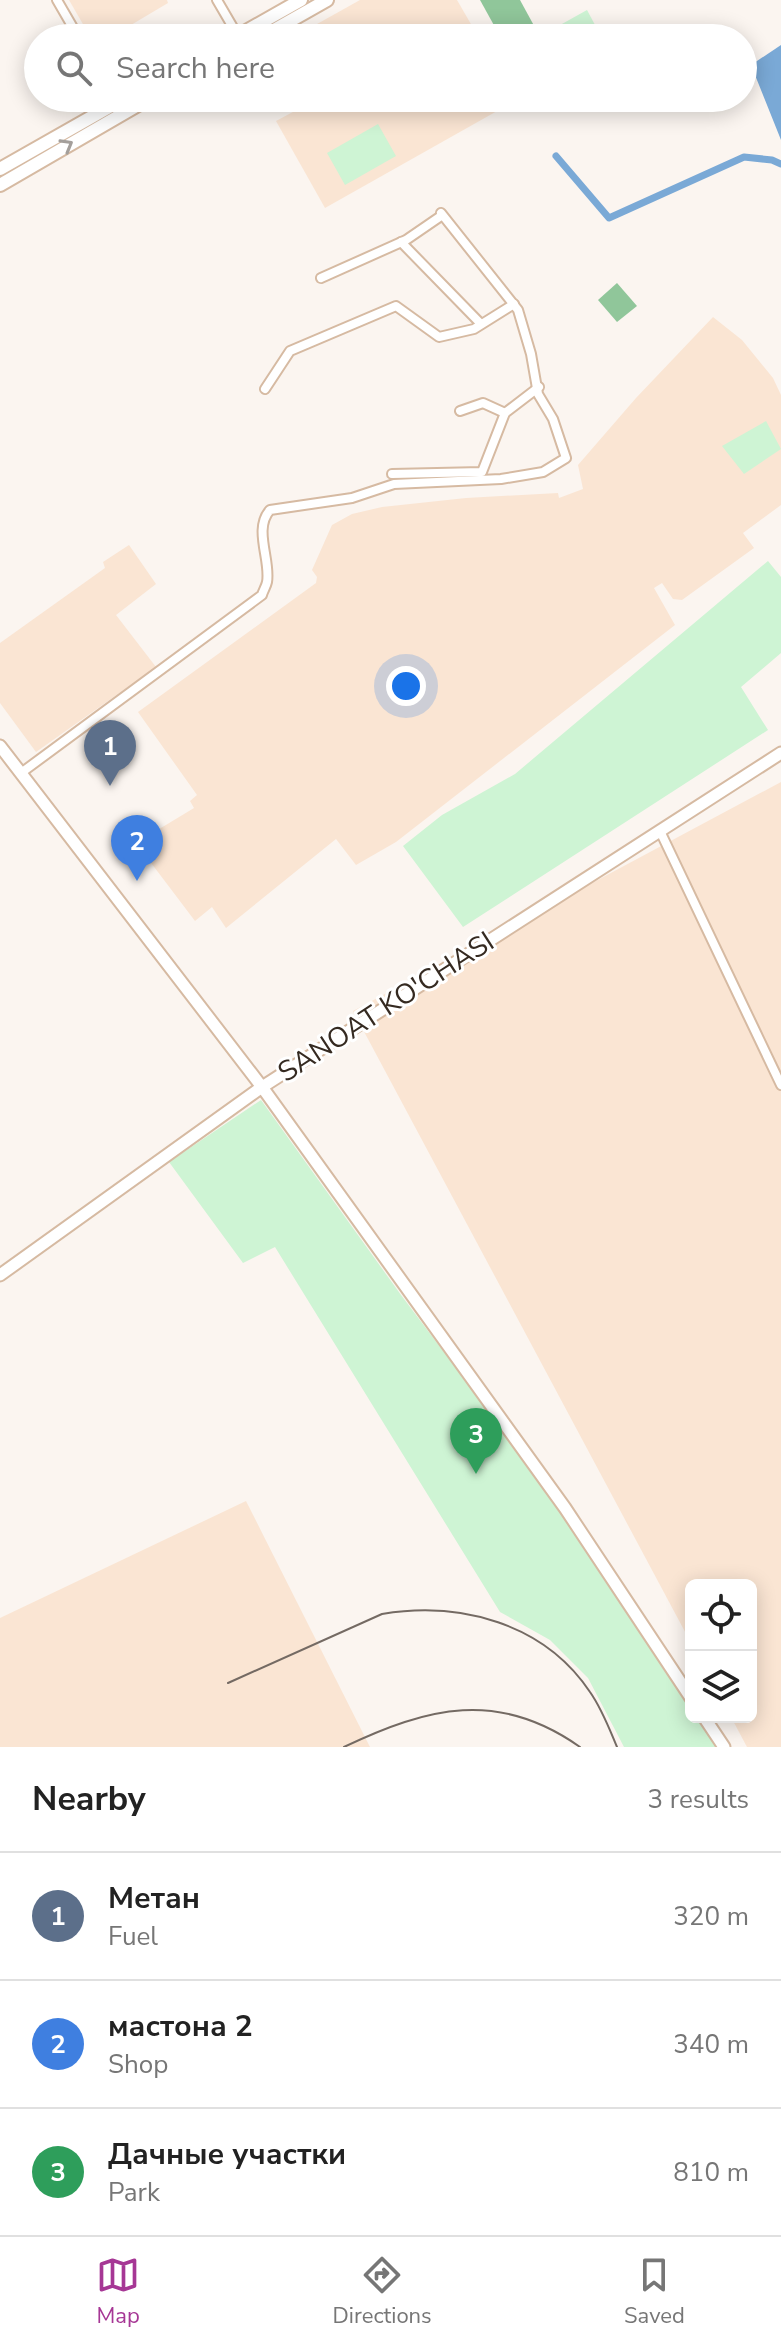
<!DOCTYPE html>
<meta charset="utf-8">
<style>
:root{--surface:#fff;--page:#f2f2f2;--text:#222;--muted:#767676;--line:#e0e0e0;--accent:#a63795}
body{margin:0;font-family:"Nunito Sans",sans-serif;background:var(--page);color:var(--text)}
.controls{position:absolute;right:24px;bottom:24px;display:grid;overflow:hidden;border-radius:12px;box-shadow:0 4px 20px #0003}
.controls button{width:72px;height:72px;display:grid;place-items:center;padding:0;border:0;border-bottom:2px solid var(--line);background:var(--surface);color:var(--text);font:40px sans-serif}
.you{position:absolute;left:406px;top:686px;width:28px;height:28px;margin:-20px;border:6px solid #fff;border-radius:50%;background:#1a73e8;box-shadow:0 0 0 12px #1a73e833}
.badge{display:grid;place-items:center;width:52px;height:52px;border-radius:50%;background:var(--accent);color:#fff;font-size:26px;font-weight:700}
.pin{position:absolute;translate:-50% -66px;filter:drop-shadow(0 2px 4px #0008)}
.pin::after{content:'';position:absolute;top:42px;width:28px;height:24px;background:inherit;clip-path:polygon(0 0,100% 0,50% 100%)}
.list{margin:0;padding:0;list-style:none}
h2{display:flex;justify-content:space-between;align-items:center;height:104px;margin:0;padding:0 32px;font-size:34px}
h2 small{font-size:26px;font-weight:400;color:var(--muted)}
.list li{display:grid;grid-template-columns:52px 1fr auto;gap:24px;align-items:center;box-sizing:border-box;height:128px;padding:0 32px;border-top:2px solid var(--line)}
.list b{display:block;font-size:30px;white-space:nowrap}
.list p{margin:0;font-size:26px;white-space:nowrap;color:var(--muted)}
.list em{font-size:26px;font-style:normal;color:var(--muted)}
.icon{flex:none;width:44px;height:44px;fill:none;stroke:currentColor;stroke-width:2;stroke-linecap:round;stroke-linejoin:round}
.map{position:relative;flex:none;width:781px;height:1747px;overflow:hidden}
.search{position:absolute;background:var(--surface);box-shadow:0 4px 20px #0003;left:24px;right:24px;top:24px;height:88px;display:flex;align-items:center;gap:20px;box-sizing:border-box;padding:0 28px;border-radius:44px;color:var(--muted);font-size:30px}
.sheet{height:488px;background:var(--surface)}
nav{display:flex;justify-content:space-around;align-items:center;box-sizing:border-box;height:112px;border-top:2px solid var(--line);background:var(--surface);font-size:22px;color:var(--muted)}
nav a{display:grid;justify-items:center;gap:4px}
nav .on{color:var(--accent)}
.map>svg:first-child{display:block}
</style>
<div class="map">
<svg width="781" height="1747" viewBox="0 0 781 1747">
<rect width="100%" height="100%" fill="#fbf5f0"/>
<g fill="#fae5d3">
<polygon points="69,0 167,0 168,3 109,38 91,38"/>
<polygon points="360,0 457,0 479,38 292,38"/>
<polygon points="319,98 514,98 515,101 325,208 276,121"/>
<polygon points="713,317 742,340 773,378 781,395 781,505 743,533 754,548 682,600 673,599 662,583 654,588 675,625 396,842 356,865 336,839 226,928 212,907 195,921 136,843 194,808 190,801 197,795 138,712 316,583 317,577 312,570 332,525 352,514 382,507 466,498 558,493 559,498 583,489 578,465 636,398"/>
<polygon points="129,545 156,584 116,615 156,667 36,752 0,703 0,643 105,568 103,562"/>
<polygon points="781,782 781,1747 747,1747 731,1717 751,1717 751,1585 691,1585 691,1643 353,1011"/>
<polygon points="246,1501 370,1747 0,1747 0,1618"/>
</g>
<g fill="#cef4d4">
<polygon points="587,10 602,38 547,38 544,34"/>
<polygon points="378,124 396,156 345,185 327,153"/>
<polygon points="766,421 781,449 744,474 722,446"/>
<polygon points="768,561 781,577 781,653 741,687 768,730 463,927 403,846 442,815 515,774"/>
<polygon points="261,1100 401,1295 604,1565 691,1703 691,1717 700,1717 719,1747 624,1747 588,1678 550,1640 500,1612 275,1247 243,1263 169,1162"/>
</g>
<g fill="#90c69a">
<polygon points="480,0 520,0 538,33 532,38 501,38"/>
<polygon points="617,283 637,306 617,322 598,300"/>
</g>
<polygon fill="#7aa9d6" points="781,45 781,140 751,65"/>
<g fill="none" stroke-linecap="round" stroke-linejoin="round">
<polyline stroke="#7aa9d6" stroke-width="7" points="556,156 609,218 744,157 772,160 781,164"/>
<defs>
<g id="street">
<polyline points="57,0 79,38"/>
<polyline points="217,0 238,36"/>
<polyline points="401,242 481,324"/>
<polyline points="321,278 406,240 441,216"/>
<polyline points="265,389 290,351 396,306 439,337 474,329 514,304"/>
<polyline points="460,411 483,403 505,413"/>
<polyline points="392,474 482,472 505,413 539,387"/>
<path d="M 21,773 L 262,595 C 263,591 266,587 267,582 C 271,560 253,529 270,510 L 352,498 L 394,484 L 501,479 L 543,472 L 566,458 L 553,419 L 538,394 L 531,354 L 518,310 L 441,213"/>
<polyline points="660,831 781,1085"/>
</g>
<g id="secondary">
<polyline points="0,746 262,1087 565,1508 691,1698"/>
<polyline points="0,1275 262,1087 781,753"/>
<polyline points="704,1717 724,1747"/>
</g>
<g id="primary">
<polyline points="234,38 301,0"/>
<polyline points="260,38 327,0"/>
<polyline points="0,169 125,98"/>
<polyline points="0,185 150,98"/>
</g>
</defs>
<use href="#street" stroke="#d6baa2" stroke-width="12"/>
<use href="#secondary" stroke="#d6baa2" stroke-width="15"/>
<use href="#primary" stroke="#d6baa2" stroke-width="16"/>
<use href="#street" stroke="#fff" stroke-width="8"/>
<use href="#secondary" stroke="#fff" stroke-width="11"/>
<use href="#primary" stroke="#fff" stroke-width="12"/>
<g stroke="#746a63" stroke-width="2">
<path d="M 228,1683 L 382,1614 C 460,1601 544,1623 590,1692 C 602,1709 609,1728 617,1747"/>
<path d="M 344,1747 C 428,1707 498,1689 580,1747"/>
</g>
</g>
<defs><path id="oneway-chevron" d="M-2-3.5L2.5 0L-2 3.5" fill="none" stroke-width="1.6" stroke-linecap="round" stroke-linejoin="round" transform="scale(2)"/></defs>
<use stroke="#a49f9b" href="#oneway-chevron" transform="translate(67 145) rotate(-30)"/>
<g text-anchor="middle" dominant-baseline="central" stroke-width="6" stroke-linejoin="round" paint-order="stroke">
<g font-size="28" fill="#352a21" stroke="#fff">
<text transform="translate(386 1007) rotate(-33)">SANOAT KO'CHASI</text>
</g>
</g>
</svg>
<div class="controls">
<button><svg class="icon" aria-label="locate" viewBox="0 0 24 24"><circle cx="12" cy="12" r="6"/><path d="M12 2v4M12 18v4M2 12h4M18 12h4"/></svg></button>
<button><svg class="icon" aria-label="layers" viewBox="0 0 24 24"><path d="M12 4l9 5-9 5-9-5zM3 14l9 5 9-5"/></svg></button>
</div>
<div class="you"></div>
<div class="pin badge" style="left:110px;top:786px;background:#5c6f8a">1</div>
<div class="pin badge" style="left:137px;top:881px;background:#3f7fe0">2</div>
<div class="pin badge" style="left:476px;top:1474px;background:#2e9e5b">3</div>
<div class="search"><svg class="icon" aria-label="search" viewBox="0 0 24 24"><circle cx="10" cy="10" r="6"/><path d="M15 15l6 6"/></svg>Search here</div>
</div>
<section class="sheet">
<h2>Nearby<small>3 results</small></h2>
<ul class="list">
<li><span class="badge" style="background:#5c6f8a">1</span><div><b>Метан</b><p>Fuel</p></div><em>320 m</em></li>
<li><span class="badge" style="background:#3f7fe0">2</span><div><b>мастона 2</b><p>Shop</p></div><em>340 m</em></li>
<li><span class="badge" style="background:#2e9e5b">3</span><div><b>Дачные участки</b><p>Park</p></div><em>810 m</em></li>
</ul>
</section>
<nav>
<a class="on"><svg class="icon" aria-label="map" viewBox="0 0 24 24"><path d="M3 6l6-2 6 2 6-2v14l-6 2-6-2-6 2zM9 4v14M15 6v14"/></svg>Map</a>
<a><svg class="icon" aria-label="directions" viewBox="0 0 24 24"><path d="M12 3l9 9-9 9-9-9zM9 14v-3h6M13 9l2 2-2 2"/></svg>Directions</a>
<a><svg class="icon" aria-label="saved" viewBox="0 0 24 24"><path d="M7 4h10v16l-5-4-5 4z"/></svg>Saved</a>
</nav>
